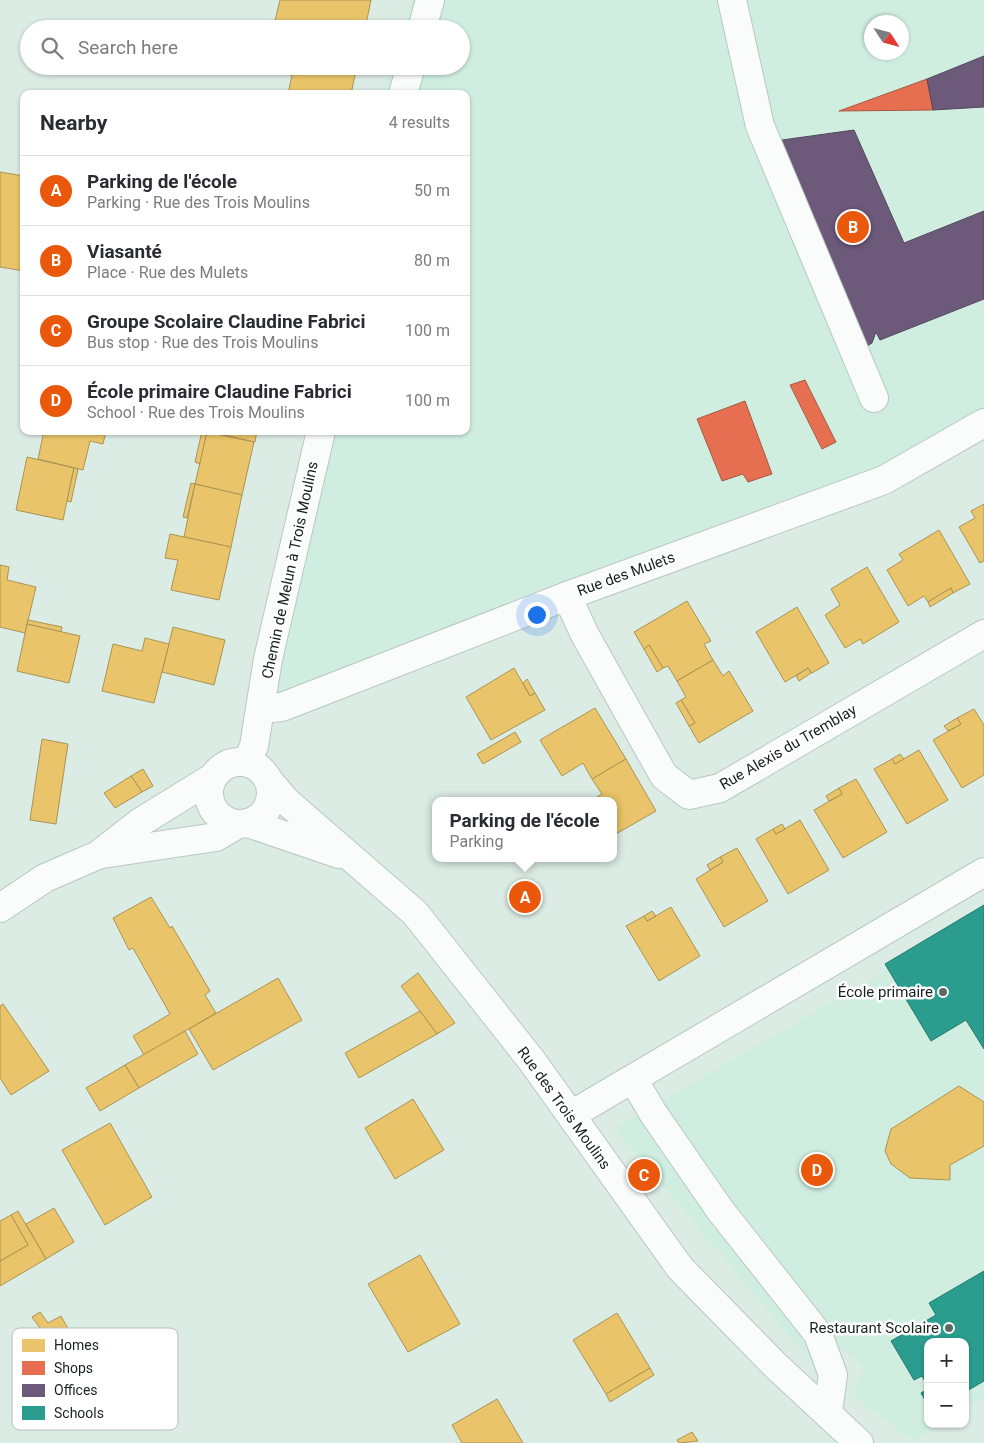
<!DOCTYPE html>
<meta charset="utf-8">
<style>
:root{--surface:#fff;--page:#f2f2f3;--text:#2b2b33;--muted:#7c7c81;--line:#e1e1e2;--accent:#ea580c}
body{margin:0;font-family:Roboto,sans-serif;background:var(--page);color:var(--text)}
.controls{position:absolute;right:15px;bottom:15px;display:grid;overflow:hidden;border-radius:10px;box-shadow:0 1px 4px #0004}
.controls button{width:45px;height:45px;display:grid;place-items:center;padding:0;border:0;border-bottom:1px solid var(--line);background:var(--surface);color:var(--text);font:25px sans-serif}
.compass{position:absolute;left:864px;top:15px;width:45px;height:45px;border-radius:50%;background:var(--surface);box-shadow:0 1px 4px #0004;rotate:126deg}
.you{position:absolute;left:536px;top:614px;width:18px;height:18px;margin:-12px;border:4px solid #fff;border-radius:50%;background:#1a73e8;box-shadow:0 0 0 8px #1a73e833}
.badge{display:grid;place-items:center;width:32px;height:32px;border-radius:50%;background:var(--accent);color:#fff;font-size:16px;font-weight:700}
.pin{position:absolute;translate:-50% -50%;border:2px solid #fff;box-shadow:0 1px 5px #0006}
.popup{position:absolute;left:432px;top:797px;width:185px;height:65px;box-sizing:border-box;display:grid;place-content:center;border-radius:10px;background:var(--surface);filter:drop-shadow(0 1px 4px #0005);font-size:16px;white-space:nowrap;color:var(--muted)}
.popup b{font-size:19px;color:var(--text)}
.popup::after{content:'';position:absolute;left:50%;top:100%;margin-left:-10px;border:10px solid transparent;border-top-color:var(--surface)}
.list{margin:0;padding:0;list-style:none}
h2{display:flex;justify-content:space-between;align-items:center;height:65px;margin:0;padding:0 20px;font-size:21px}
h2 small{font-size:16px;font-weight:400;color:var(--muted)}
.list li{display:grid;grid-template-columns:32px 1fr auto;gap:15px;align-items:center;box-sizing:border-box;height:70px;padding:0 20px;border-top:1px solid var(--line)}
.list b{display:block;font-size:19px;white-space:nowrap}
.list p{margin:0;font-size:16px;white-space:nowrap;color:var(--muted)}
.list em{font-size:16px;font-style:normal;color:var(--muted)}
.icon{flex:none;width:28px;height:28px;fill:none;stroke:currentColor;stroke-width:2;stroke-linecap:round;stroke-linejoin:round}
.map{position:relative;flex:none;width:984px;height:1443px;overflow:hidden}
.search{position:absolute;background:var(--surface);box-shadow:0 1px 4px #0004;left:20px;top:20px;width:450px;height:55px;display:flex;align-items:center;gap:12px;box-sizing:border-box;padding:0 18px;border-radius:28px;color:var(--muted);font-size:19px}
.panel{position:absolute;background:var(--surface);box-shadow:0 1px 4px #0004;left:20px;top:90px;width:450px;height:345px;border-radius:10px}
.map>svg:first-child{display:block}
</style>
<div class="map">
<svg width="984" height="1443" viewBox="0 0 984 1443">
<rect width="100%" height="100%" fill="#dbece4"/>
<g fill="#cfeee0" fill-rule="evenodd">
<path d="M 411,0 L 984,0 L 984,435 L 259,725 L 307,431 L 466,431 L 466,94 L 382,94 L 390,66 L 461,66 L 461,29 L 402,29 ZM 872,22 L 902,22 L 902,52 L 872,52 Z"/>
<polygon points="984,914 984,1398 965,1410 965,1342 928,1342 928,1424 942,1424 914,1441 853,1395 864,1367 840,1347 812,1363 615,1128"/>
</g>
<g fill="#e9c46a" stroke="#aa9453">
<polygon points="280,0 371,0 365,29 273,29"/>
<polygon points="265,66 357,66 351,94 334,91 334,94 288,94 292,75 265,69"/>
<polygon points="0,172 24,176 21,205 24,205 24,271 0,267"/>
<polygon points="44,431 106,431 103,444 90,441 83,470 38,459"/>
<polygon points="202,431 207,432 200,464 195,462"/>
<polygon points="207,431 257,431 255,442"/>
<polygon points="207,432 254,442 242,495 195,484"/>
<polygon points="27,457 74,468 63,520 16,510"/>
<polygon points="74,468 78,469 71,502 67,501"/>
<polygon points="191,483 195,484 187,518 183,517"/>
<polygon points="195,484 242,495 231,547 184,537"/>
<polygon points="984,504 984,561 980,563 959,527 975,518 971,511"/>
<polygon points="939,530 970,584 953,593 951,588 928,602 924,596 908,606 887,570 903,560 899,554"/>
<polygon points="170,534 231,547 219,600 171,590 178,560 165,558"/>
<polygon points="0,565 9,567 7,580 36,587 25,633 0,627"/>
<polygon points="867,567 899,622 863,644 860,639 845,648 825,615 840,605 831,589"/>
<polygon points="951,588 953,593 930,607 928,602"/>
<polygon points="687,601 711,641 704,644 713,660 677,681 668,666 663,668 649,645 644,649 634,632"/>
<polygon points="797,607 829,663 812,673 808,668 785,682 756,632"/>
<polygon points="28,620 62,627 61,632 27,624"/>
<polygon points="27,624 80,636 69,683 17,671"/>
<polygon points="173,627 225,640 214,685 162,672"/>
<polygon points="145,638 169,644 154,703 102,691 113,644 142,651"/>
<polygon points="649,645 663,668 657,672 644,649"/>
<polygon points="713,660 723,676 729,671 753,711 699,743 689,726 695,723 681,700 686,697 677,681"/>
<polygon points="514,668 530,696 535,693 545,710 491,740 466,697"/>
<polygon points="808,668 811,673 799,681 796,676"/>
<polygon points="527,679 535,693 530,696 523,683"/>
<polygon points="681,700 695,723 689,726 676,703"/>
<polygon points="595,708 626,759 592,779 583,763 562,776 540,740"/>
<polygon points="974,709 984,725 984,775 962,788 933,740 961,724 957,718"/>
<polygon points="957,718 961,724 948,731 944,726"/>
<polygon points="515,732 521,742 483,764 477,754"/>
<polygon points="42,739 68,744 56,824 30,820"/>
<polygon points="919,750 948,800 907,824 874,769 892,759 895,764"/>
<polygon points="900,754 904,759 895,764 892,759"/>
<polygon points="626,759 656,811 614,835 614,801 591,801 602,794 592,779"/>
<polygon points="143,769 153,786 142,792 131,776"/>
<polygon points="131,776 142,792 115,808 104,793"/>
<polygon points="856,779 887,832 843,858 814,810 842,794 839,788"/>
<polygon points="839,788 842,794 829,801 826,796"/>
<polygon points="800,820 829,870 788,894 756,839 773,829 776,834"/>
<polygon points="782,824 785,829 776,834 773,829"/>
<polygon points="737,848 768,901 724,927 696,879 723,862 720,857"/>
<polygon points="720,857 723,862 710,870 707,865"/>
<polygon points="151,897 170,928 172,926 210,991 205,995 216,1013 144,1055 133,1036 170,1014 133,948 129,950 113,918"/>
<polygon points="671,907 700,956 659,981 626,926 644,916 647,921"/>
<polygon points="652,911 656,916 647,921 644,916"/>
<polygon points="418,973 455,1023 437,1034 401,986"/>
<polygon points="278,978 302,1020 213,1070 189,1029"/>
<polygon points="3,1004 49,1071 11,1095 0,1078 0,1006"/>
<polygon points="420,1011 437,1034 359,1078 345,1053"/>
<polygon points="185,1031 198,1054 139,1088 125,1065"/>
<polygon points="125,1065 139,1088 100,1111 86,1088"/>
<polygon points="959,1086 984,1102 984,1146 950,1165 950,1180 910,1178 891,1164 885,1151 891,1129"/>
<polygon points="413,1099 444,1150 395,1179 365,1128"/>
<polygon points="110,1123 152,1197 105,1225 62,1150"/>
<polygon points="54,1208 74,1242 46,1259 26,1224"/>
<polygon points="18,1211 46,1259 0,1286 0,1261 28,1245 11,1215"/>
<polygon points="11,1215 28,1245 0,1261 0,1221"/>
<polygon points="420,1255 460,1324 408,1352 368,1284"/>
<polygon points="40,1312 48,1323 61,1316 93,1373 67,1389 34,1331 40,1328 32,1317"/>
<polygon points="617,1313 650,1368 606,1394 573,1340"/>
<polygon points="650,1368 654,1375 610,1402 606,1394"/>
<polygon points="126,1386 128,1389 133,1387 137,1394 117,1406 111,1395"/>
<polygon points="497,1399 523,1443 462,1443 452,1425"/>
<polygon points="692,1432 698,1441 679,1443 677,1440"/>
</g>
<g fill="#e76f51" stroke="#a95842">
<polygon points="927,79 933,110 839,111"/>
<polygon points="805,380 836,442 822,449 790,385"/>
<polygon points="745,401 772,474 748,482 743,474 722,481 697,419"/>
</g>
<g fill="#6d597a" stroke="#53495e">
<polygon points="984,56 984,107 933,110 927,79"/>
<polygon points="854,130 904,243 984,211 984,299 880,340 876,332 872,343 867,346 857,336 861,328 853,331 775,141"/>
</g>
<g fill="#2a9d8f" stroke="#24786d">
<polygon points="984,905 984,1049 966,1020 931,1041 885,964"/>
<polygon points="984,1271 984,1381 965,1392 965,1342 928,1342 928,1387 922,1376 914,1380 891,1341 936,1315 929,1303"/>
<polygon points="928,1389 928,1405 921,1393"/>
</g>
<g fill="none" stroke-linecap="round" stroke-linejoin="round">
<defs>
<g id="minor">
<polyline points="732,0 760,126 874,398"/>
<polyline points="422,29 430,0"/>
<polyline points="403,94 411,66"/>
<polyline points="567,596 585,635 664,776 689,795 720,788 984,634"/>
<polyline points="261,709 282,707 567,596 884,480 984,423"/>
<polyline points="247,762 254,746 268,659 321,431"/>
<circle cx="240" cy="793" r="31"/>
<polyline points="269,781 286,801 415,913 532,1061 680,1268 775,1365 859,1443"/>
<polyline points="248,823 339,854"/>
<polyline points="102,854 216,837 238,824"/>
<polyline points="0,908 45,878 98,855 139,823 212,778"/>
<polyline points="633,1079 653,1113 720,1210 818,1334 833,1375 828,1412"/>
<polyline points="571,1115 984,872"/>
</g>
</defs>
<use href="#minor" stroke="#b9c7c1" stroke-width="30"/>
<use href="#minor" stroke="#fafcfb" stroke-width="28"/>
</g>
<g fill="#5c6963" stroke="#fff" stroke-width="2">
<circle cx="943" cy="992" r="5"/>
<circle cx="949" cy="1328" r="5"/>
</g>
<g text-anchor="middle" dominant-baseline="central" stroke-width="5" stroke-linejoin="round" paint-order="stroke">
<g font-size="15" fill="#17231e" stroke="#fff">
<text transform="translate(290 570) rotate(-78)">Chemin de Melun à Trois Moulins</text>
<text transform="translate(626 574) rotate(-20)">Rue des Mulets</text>
<text transform="translate(788 747) rotate(-30)">Rue Alexis du Tremblay</text>
<text transform="translate(564 1108) rotate(54)">Rue des Trois Moulins</text>
</g>
<g font-size="15" fill="#17231e" stroke="#fff" text-anchor="end">
<text x="933" y="992">École primaire</text>
<text x="939" y="1328">Restaurant Scolaire</text>
</g>
</g>
<rect x="12" y="1328" width="166" height="102" rx="8" fill="#fff" stroke="#b9bdbc" stroke-width="1"/>
<rect x="22" y="1339" width="23" height="13" fill="#e9c46a"/>
<rect x="22" y="1361" width="23" height="14" fill="#e76f51"/>
<rect x="22" y="1384" width="23" height="13" fill="#6d597a"/>
<rect x="22" y="1406" width="23" height="14" fill="#2a9d8f"/>
<g font-size="14" fill="#17231e">
<text x="54" y="1350">Homes</text>
<text x="54" y="1373">Shops</text>
<text x="54" y="1395">Offices</text>
<text x="54" y="1418">Schools</text>
</g>
</svg>
<div class="controls">
<button>+</button>
<button>−</button>
</div>
<svg class="compass" viewBox="-18 -18 36 36"><path d="M0-13l5 13h-10z" fill="#e53935"/><path d="M0 13l5-13h-10z" fill="#7c7c81"/></svg>
<div class="you"></div>
<div class="pin badge" style="left:525px;top:897px">A</div>
<div class="popup"><b>Parking de l'école</b>Parking</div>
<div class="pin badge" style="left:853px;top:227px">B</div>
<div class="pin badge" style="left:644px;top:1175px">C</div>
<div class="pin badge" style="left:817px;top:1170px">D</div>
<div class="search"><svg class="icon" aria-label="search" viewBox="0 0 24 24"><circle cx="10" cy="10" r="6"/><path d="M15 15l6 6"/></svg>Search here</div>
<section class="panel">
<h2>Nearby<small>4 results</small></h2>
<ul class="list">
<li><span class="badge">A</span><div><b>Parking de l'école</b><p>Parking · Rue des Trois Moulins</p></div><em>50 m</em></li>
<li><span class="badge">B</span><div><b>Viasanté</b><p>Place · Rue des Mulets</p></div><em>80 m</em></li>
<li><span class="badge">C</span><div><b>Groupe Scolaire Claudine Fabrici</b><p>Bus stop · Rue des Trois Moulins</p></div><em>100 m</em></li>
<li><span class="badge">D</span><div><b>École primaire Claudine Fabrici</b><p>School · Rue des Trois Moulins</p></div><em>100 m</em></li>
</ul>
</section>
</div>
